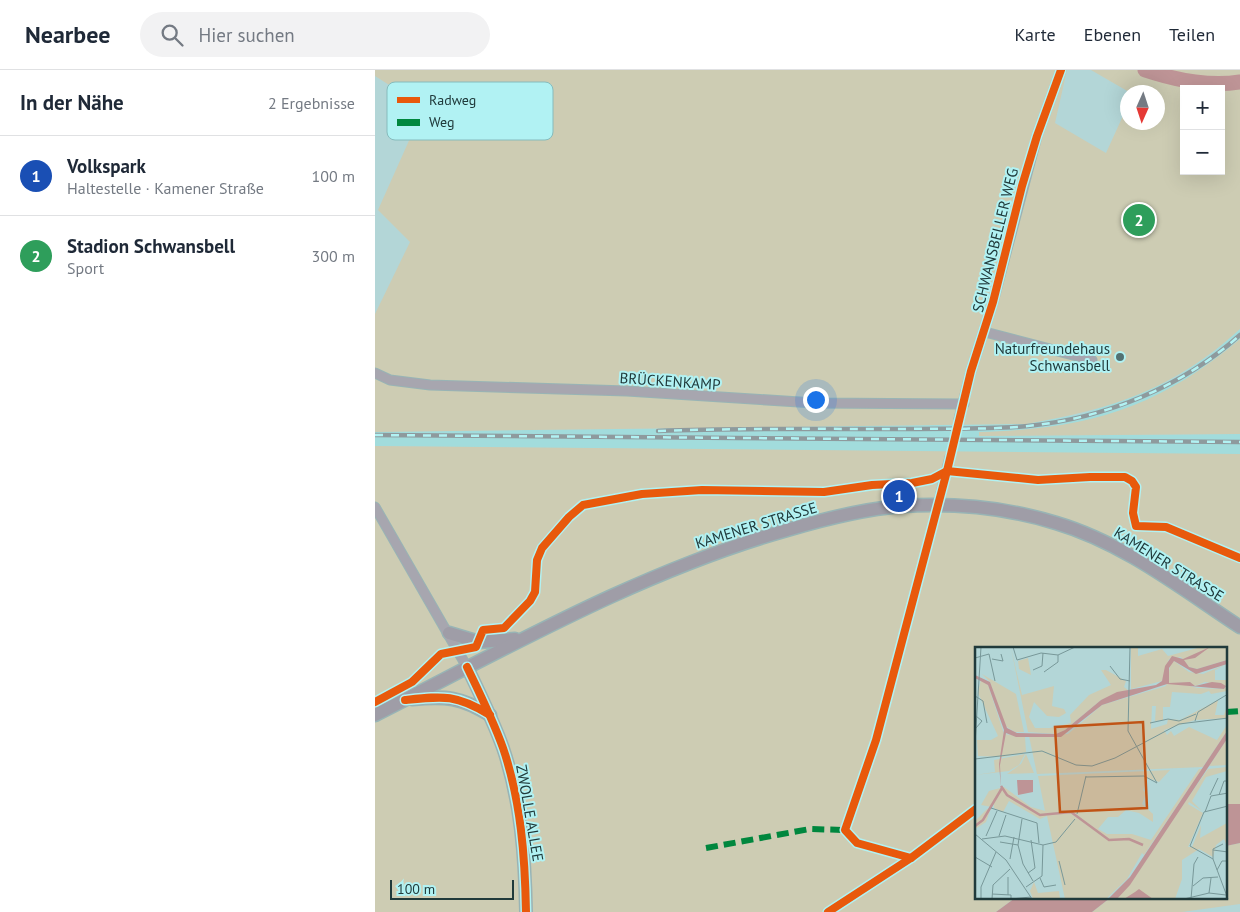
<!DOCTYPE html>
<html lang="de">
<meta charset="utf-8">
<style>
:root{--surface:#fff;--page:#f2f2f3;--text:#1f2937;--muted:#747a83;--line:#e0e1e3;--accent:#537172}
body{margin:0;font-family:"PT Sans",sans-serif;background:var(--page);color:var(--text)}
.controls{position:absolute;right:15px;top:15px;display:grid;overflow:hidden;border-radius:0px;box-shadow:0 5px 20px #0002}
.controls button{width:45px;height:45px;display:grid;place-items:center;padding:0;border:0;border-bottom:1px solid var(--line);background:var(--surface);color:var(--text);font:25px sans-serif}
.compass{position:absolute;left:745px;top:15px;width:45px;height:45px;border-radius:50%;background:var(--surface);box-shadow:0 5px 20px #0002;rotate:183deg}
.scale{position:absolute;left:15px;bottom:12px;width:124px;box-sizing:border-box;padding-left:5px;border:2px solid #203a3b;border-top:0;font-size:14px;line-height:18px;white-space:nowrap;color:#203a3b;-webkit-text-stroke:4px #b1f2f3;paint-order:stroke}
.you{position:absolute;left:440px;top:329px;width:18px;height:18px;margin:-12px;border:4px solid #fff;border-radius:50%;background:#1a73e8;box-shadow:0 0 0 8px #1a73e833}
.badge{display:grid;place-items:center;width:32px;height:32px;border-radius:50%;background:var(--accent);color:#fff;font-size:16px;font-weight:700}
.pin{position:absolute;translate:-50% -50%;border:2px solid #fff;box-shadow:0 1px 5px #0006}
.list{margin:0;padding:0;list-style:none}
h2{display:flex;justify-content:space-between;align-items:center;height:65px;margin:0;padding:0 20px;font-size:21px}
h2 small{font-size:16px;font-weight:400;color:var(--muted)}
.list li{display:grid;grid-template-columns:32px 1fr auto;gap:15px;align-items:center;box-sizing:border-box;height:80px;padding:0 20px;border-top:1px solid var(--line)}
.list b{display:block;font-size:19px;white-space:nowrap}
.list p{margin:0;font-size:16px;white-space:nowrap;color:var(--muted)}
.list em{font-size:16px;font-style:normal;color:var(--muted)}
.icon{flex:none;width:28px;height:28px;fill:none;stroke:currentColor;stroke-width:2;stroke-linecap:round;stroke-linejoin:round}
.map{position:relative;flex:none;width:865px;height:842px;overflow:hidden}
header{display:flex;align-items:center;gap:30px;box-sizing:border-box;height:70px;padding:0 25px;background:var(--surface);border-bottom:1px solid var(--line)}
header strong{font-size:24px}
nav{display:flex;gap:28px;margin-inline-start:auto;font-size:18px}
.search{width:350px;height:45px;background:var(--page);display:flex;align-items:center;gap:12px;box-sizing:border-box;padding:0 18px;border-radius:28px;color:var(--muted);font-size:19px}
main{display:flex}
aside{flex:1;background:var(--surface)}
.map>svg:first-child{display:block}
</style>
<header>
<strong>Nearbee</strong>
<div class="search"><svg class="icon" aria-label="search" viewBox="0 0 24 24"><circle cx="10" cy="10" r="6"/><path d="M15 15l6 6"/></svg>Hier suchen</div>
<nav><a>Karte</a><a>Ebenen</a><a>Teilen</a></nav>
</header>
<main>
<aside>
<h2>In der Nähe<small>2 Ergebnisse</small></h2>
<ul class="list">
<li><span class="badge" style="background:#1a4fb4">1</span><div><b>Volkspark</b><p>Haltestelle · Kamener Straße</p></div><em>100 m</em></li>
<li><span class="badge" style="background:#2e9e5b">2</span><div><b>Stadion Schwansbell</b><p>Sport</p></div><em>300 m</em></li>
</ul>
</aside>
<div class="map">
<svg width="865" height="842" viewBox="0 0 865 842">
<rect width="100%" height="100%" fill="#b3d6d7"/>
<polygon fill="#a2dcdc" points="865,259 865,269 841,289 808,312 763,336 711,352 639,361 604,363 604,366 865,364 865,385 0,376 0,362 651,354 707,344 755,328 800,308 839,282"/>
<g fill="#cdccb3" fill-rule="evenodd">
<path d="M 0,0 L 692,0 L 680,53 L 731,83 L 752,37 L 752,52 L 782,52 L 782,22 L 754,22 L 716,0 L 865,0 L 865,259 C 799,319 738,339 651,354 L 0,362 L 0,244 L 35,172 L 3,140 L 49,37 L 0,6 ZM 809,19 L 846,19 L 846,101 L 809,101 Z"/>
<path d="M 865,269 L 865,364 L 604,366 L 604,362 C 711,359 781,340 865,269 Z"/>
<polygon points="0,376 865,384 865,734 851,734 851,578 601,578 601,828 640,828 621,842 0,842"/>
<polygon points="865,773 865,834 807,842 717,842 735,828 851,828 851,776"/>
</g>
<g fill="#be9496">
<polygon points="851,734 865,734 865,773 851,776"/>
<polygon points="640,828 735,828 717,842 621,842"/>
</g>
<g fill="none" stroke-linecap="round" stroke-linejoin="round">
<path stroke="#be9496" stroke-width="15" d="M 770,0 C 800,10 833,17 865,12"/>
<polyline stroke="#96b7b8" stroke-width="9" stroke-dasharray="9 4.5" stroke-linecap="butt" points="575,387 584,349"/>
<defs>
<g id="minor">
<polyline points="610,262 717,290"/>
<polyline points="0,303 15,310 55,315 252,321 440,333 589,334"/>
<polyline points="584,349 596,301 618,232 662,66 686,0"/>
<polyline points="563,435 575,387"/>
<polyline points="0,437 92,597"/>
</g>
<path id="tertiary" d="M 92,597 C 105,624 118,650 128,678 C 146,731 150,787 151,842"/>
<g id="secondary">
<polyline points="74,563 104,572 140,569"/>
<path d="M 37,629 C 71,626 86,627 115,645"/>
<path d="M 0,645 C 134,577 267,501 412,460 C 449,449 489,439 527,436 C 578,433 633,438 681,453 C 749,473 807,519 865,557"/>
</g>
</defs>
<use href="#minor" stroke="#98b4b5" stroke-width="11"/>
<use href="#tertiary" stroke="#98b4b5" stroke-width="14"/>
<use href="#secondary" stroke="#98b4b5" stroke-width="15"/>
<use href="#minor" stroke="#a7a6af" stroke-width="9"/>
<use href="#tertiary" stroke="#a7a6af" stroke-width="11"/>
<use href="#secondary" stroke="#9f9da7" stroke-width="12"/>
<defs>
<g id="rail">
<path d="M 283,361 C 366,358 449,359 533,359 C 573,358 613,360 653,356 C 731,348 807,317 865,265"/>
<polyline points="0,365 865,372"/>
</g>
</defs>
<use href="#rail" stroke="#8e9a9d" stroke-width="4.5"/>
<use href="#rail" stroke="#b1f2f3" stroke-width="2.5" stroke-dasharray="8" stroke-linecap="butt"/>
<g stroke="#00873e" stroke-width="6" stroke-dasharray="12 6" stroke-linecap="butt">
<polyline points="851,642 865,641"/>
<polyline points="331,778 435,759 470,760"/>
</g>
<defs>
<g id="cycleway">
<path d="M 92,597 C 105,624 118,650 128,678 C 146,731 150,787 151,842"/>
<path d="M 30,630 C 68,626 81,624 115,645"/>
<polyline points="0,632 37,612 66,584 101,577 108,560 129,558 155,531 160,522 162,490 167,478 194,447 208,435 267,424 327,420 449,422 497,415 537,413 557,409 572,401 663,410 715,407 750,407 757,411 761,417 758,443 761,456 791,457 865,488"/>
<polyline points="536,788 482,773 470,760 501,670 572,401 596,301 618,232 647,116 662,66 686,0"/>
<polyline points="453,842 536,788 601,739"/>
</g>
</defs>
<use href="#cycleway" stroke="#b1f2f3" stroke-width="11"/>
<use href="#cycleway" stroke="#e8590c" stroke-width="8"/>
</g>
<circle fill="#537172" stroke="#b1f2f3" stroke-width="2" cx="745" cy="287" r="5"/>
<g text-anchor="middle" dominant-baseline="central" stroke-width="4" stroke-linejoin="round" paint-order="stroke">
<g font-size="15" fill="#203a3b" stroke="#b1f2f3">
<text transform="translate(620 170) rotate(-76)">SCHWANSBELLER WEG</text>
<text transform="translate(295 311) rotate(4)">BRÜCKENKAMP</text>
<text transform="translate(381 455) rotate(-17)">KAMENER STRASSE</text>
<text transform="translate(794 494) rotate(32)">KAMENER STRASSE</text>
<text transform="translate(155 743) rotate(80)">ZWOLLE ALLEE</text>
</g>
<g font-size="15" fill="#203a3b" stroke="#b1f2f3" text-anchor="end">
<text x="735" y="278">Naturfreundehaus<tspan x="735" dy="17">Schwansbell</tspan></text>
</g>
</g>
<g transform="translate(600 577)">
<rect width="252" height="252" fill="#b3d6d7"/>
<path d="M 156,0 L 163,0 L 163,9 L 187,2 L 193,9 L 226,0 L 252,0 L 252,13 L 222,22 L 214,20 L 206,10 L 194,12 L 187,34 L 156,42 ZM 36,1 L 47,48 L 79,39 L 77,59 L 89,62 L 91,66 L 84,70 L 72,69 L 59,55 L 54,70 L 60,81 L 75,81 L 96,76 L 95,68 L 114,48 L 136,38 L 126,23 L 131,23 L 151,34 L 149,40 L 153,43 L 126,53 L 90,83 L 81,87 L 53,85 ZM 53,11 L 55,22 L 56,28 L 44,22 L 43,14 ZM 199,14 L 214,25 L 228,27 L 252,17 L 240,23 L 240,33 L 252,33 L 252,44 L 236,47 L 234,44 L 226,47 L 197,45 L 195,60 L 188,60 L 188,73 L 180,74 L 181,59 L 177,59 L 176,82 L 192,77 L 193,72 L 205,73 L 243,53 L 240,68 L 249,68 L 252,59 L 252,71 L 220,73 L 189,83 L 192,88 L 196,84 L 199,89 L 214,80 L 242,93 L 252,78 L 252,84 L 228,120 L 62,127 L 54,89 L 93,87 L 127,58 L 191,39 L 196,15 ZM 230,35 L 251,39 L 249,42 L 222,41 L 203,35 L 220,39 ZM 7,27 L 41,47 L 49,85 L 40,85 L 30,79 L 15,35 ZM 6,32 L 13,38 L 29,87 L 50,90 L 51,105 L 28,110 L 3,109 L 2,93 L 16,93 L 23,89 L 3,46 ZM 252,92 L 252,118 L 234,119 ZM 50,107 L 44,118 L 34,124 L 0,128 L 20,125 L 19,113 ZM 51,107 L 59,126 L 32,127 L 46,117 ZM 252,120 L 252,124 L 231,130 L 217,154 L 227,164 L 214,155 L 213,157 L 228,166 L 213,200 L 217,200 L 226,178 L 225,191 L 252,176 L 252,199 L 249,192 L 241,198 L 238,210 L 224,202 L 207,213 L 207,232 L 200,252 L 142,252 L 233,122 ZM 224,122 L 227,122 L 169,208 L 167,206 L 152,232 L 131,252 L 90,252 L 72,169 L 65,172 L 34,154 L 28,165 L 19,161 L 19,157 L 17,160 L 6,158 L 14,144 L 29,140 L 56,160 L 70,164 L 63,129 L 195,123 L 184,135 L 173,131 L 168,143 L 171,146 L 167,157 L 178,167 L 178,175 L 164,166 L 151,163 L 143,170 L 133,170 L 123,182 L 132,187 L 157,187 L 176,193 ZM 16,161 L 11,175 L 0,182 L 0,174 L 12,162 ZM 59,235 L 63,246 L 84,244 L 85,252 L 58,252 L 55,244 Z" fill="#cdccb3" fill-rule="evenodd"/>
<path d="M 235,0 L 220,11 L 209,13 L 214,20 L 222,22 L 252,13 L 252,17 L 221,27 L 199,14 L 194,21 L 194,36 L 215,35 L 220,39 L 237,35 L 246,36 L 251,39 L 249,42 L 192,37 L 127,58 L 86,90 L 41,90 L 31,86 L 25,118 L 26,141 L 24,117 L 29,83 L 13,38 L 0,31 L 0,28 L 15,35 L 32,81 L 42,86 L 81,87 L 90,83 L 126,53 L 142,45 L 181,38 L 187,34 L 190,19 L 197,9 L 208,12 ZM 252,84 L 252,92 L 155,238 L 142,252 L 133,252 L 155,230 ZM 42,133 L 50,133 L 50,146 L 50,133 L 58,133 L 58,145 L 43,148 ZM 164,242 L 178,252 L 149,252 L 160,245 Z" fill="#be9496"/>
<path fill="none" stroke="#be9496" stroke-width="2.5" d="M 26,139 L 32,148 L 65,168 L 96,165 L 134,193 L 154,192 L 168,198M 0,179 L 8,173 L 27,141"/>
<path fill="none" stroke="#789899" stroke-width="1" d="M 38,0 L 42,13 L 66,6 L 83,8 L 100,0M 155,0 L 153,84 L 182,136M 0,11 L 14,7 L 20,34M 17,12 L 28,14 L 26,7M 135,19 L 145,32 L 155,34M 58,23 L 67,19 L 68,6M 69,25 L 83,15 L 83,8M 0,49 L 8,54 L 12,76M 1,69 L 7,74 L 1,81M 220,74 L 223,65 L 253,47M 175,76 L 193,72 L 204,74 L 221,67M 0,97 L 6,0M 0,112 L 67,104 L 101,118 L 117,119 L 140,111 L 204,77 L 253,71M 111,130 L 169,129 L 182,136M 235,148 L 243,131M 244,148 L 249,134 L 253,134M 236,149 L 253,146M 253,159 L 229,165 L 215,199 L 238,212 L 253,252M 16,161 L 62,176 L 64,196M 230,165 L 236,149M 102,167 L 111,129M 47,172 L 43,198 L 48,217 L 58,234M 0,187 L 31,213 L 57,252M 11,189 L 22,164M 24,189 L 31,168M 7,192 L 30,189 L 68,198M 25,195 L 43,198M 68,198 L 81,195 L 100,172M 238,203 L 253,205M 0,210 L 17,220M 35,212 L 39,190M 238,212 L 238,202 L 248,197M 84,214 L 90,238M 242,223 L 247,214 L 253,214M 53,226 L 60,221 L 56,193M 65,231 L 69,240 L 81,238M 218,239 L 228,231 L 243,230M 51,240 L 67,229 L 68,198M 234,246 L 236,231M 17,247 L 36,248 L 36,252 L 56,250M 33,248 L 33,230M 6,252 L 6,240 L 21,205M 17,252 L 18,238 L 35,222M 209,252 L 234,246 L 251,248M 216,252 L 219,217 L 223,210"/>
<path fill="#c05315" fill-opacity="0.15" stroke="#c05315" stroke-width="2.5" d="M 168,75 L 172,161 L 85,165 L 80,80 Z"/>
<rect width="252" height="252" fill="none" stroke="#203a3b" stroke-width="2.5"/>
</g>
<rect x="12" y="12" width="166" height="58" rx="8" fill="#b1f2f3" stroke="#86bbbc" stroke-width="1"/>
<rect x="22" y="27" width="23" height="6" fill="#e8590c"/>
<rect x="22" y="49" width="23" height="7" fill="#00873e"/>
<g font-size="14" fill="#203a3b">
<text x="54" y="35">Radweg</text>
<text x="54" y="57">Weg</text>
</g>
</svg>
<div class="controls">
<button>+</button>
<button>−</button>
</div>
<svg class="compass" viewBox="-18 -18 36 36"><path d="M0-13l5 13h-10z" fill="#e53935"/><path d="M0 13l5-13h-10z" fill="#747a83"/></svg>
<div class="scale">100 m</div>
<div class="you"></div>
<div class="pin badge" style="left:524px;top:426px;background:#1a4fb4">1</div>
<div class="pin badge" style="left:764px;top:150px;background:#2e9e5b">2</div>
</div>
</main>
